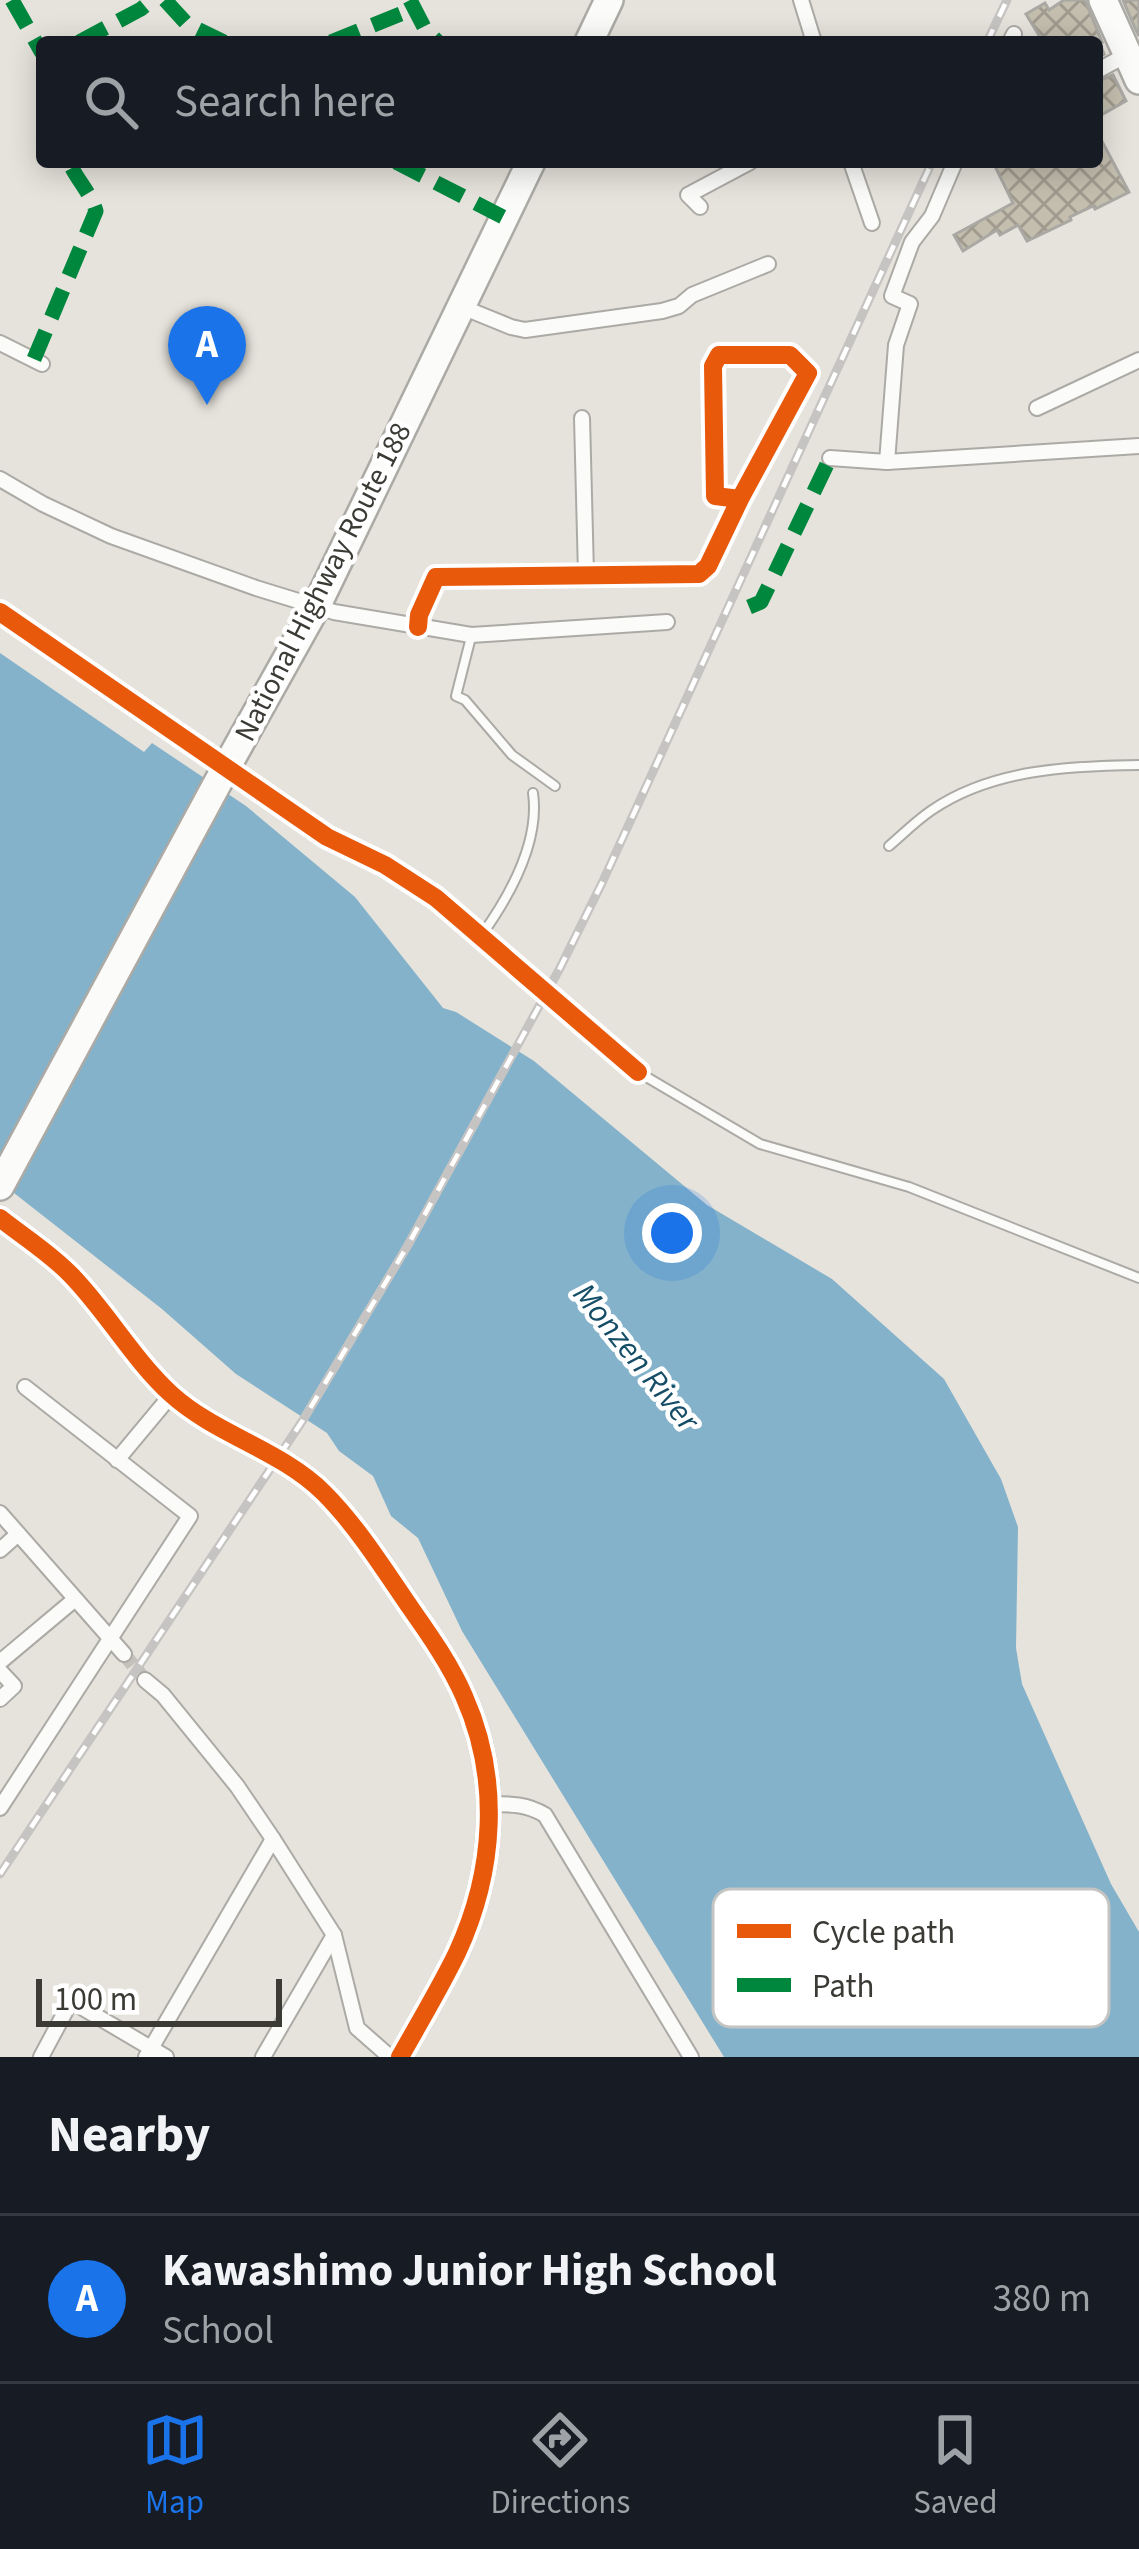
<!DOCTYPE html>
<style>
:root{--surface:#171b24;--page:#242831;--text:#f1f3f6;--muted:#9ea1a6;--line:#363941;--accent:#1a73e8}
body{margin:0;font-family:"Source Sans 3",sans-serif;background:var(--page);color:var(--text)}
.scale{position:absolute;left:36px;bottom:30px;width:246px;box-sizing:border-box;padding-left:12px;border:6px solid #3b3a35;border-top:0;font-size:33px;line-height:42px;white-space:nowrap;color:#3b3a35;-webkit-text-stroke:9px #fff;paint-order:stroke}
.you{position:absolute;left:672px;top:1233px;width:42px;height:42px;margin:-30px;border:9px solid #fff;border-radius:50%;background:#1a73e8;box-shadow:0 0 0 18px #1a73e833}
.badge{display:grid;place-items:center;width:78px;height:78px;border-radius:50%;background:var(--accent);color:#fff;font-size:39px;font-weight:700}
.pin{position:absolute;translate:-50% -99px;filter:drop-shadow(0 3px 6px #0008)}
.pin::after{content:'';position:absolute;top:63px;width:42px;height:36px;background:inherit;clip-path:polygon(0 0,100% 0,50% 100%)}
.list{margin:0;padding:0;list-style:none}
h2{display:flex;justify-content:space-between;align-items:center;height:156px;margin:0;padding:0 48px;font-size:51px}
h2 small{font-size:39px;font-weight:400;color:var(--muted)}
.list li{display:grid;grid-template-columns:78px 1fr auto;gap:36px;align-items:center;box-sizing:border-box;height:168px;padding:0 48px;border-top:3px solid var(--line)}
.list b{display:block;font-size:45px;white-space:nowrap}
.list p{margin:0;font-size:39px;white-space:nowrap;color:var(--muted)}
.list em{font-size:39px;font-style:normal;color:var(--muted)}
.icon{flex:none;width:66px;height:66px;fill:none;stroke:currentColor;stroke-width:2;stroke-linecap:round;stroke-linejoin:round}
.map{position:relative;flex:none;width:1139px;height:2057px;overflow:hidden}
.search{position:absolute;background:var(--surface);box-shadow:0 6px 30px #0003;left:36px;right:36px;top:36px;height:132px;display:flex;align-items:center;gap:30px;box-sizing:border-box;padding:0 42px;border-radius:12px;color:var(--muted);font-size:45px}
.sheet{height:324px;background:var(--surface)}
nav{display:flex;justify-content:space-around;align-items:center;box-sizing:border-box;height:168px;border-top:3px solid var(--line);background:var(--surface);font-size:33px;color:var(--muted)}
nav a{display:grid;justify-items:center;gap:6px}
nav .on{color:var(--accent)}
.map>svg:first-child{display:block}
</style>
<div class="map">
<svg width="1139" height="2057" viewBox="0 0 1139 2057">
<defs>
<pattern id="building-cross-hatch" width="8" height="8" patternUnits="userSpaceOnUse" patternTransform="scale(3)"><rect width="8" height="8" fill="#c3beae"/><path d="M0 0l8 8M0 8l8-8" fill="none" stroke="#a09b8e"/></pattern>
</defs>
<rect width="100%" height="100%" fill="#e6e3dc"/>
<polygon fill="#83b2ca" points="0,653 144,752 152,743 246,806 355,897 443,1008 456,1012 534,1061 707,1205 832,1279 944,1379 1001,1479 1018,1527 1016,1648 1022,1684 1111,1884 1139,1932 1139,2057 724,2057 462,1631 418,1538 391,1516 373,1476 339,1451 327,1433 236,1374 162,1309 0,1182"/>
<g fill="url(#building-cross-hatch)" stroke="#aaa8a3" stroke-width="3">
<polygon points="1064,0 1085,0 1102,42 1099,42 1104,54 1097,58 1097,42 1043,42 1026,14 1045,3 1049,10"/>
<polygon points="1123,0 1139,0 1139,36 1135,28"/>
<polygon points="1113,75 1126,101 1103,114 1101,111 1097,113 1097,82"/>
<polygon points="1097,132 1129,192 1095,209 1093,206 1070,217 1071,220 1027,241 1018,225 1000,235 997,230 963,251 954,235 1013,203 993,162 1097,162"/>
</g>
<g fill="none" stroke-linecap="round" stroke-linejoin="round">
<polyline stroke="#c4c1bb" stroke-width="14" stroke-dasharray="14 7" stroke-linecap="butt" points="124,1654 145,1680"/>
<defs>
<g id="lane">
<polyline points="471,637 456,696 465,700 512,755 555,786"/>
<path d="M 889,846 C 903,834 917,820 932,810 C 992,769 1069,766 1139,765"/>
<path d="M 481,936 C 509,897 540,842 533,793"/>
<polyline points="638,1072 760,1144 909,1187 1139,1278"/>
</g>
<g id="street">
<polyline points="801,0 814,42"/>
<polyline points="1010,42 1014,34"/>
<polyline points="1097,71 1128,54"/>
<polyline points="851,162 872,223"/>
<polyline points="955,162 932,216 912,242 892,296 910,304 896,345 887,462 1139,446"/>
<polyline points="700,207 688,195 750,162"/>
<polyline points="462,307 511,327 525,330 662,311 679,306 692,295 768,264"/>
<polyline points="0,343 42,364"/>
<polyline points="1037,408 1139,360"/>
<polyline points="582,418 586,574"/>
<polyline points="830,458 887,462"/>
<polyline points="0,479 43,504 111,536 256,588 334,612 471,635 667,622"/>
<polyline points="0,612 327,837 385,865 436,898 638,1072"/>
<polyline points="418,627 419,615 436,577 699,574 708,566 740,499 808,373 790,355 719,355 713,366 715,496 740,499"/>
<polyline points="117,1460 172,1394"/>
<polyline points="0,1513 124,1654"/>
<polyline points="0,1550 18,1534"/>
<polyline points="0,1662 74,1600"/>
<polyline points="0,1671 14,1686 0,1699"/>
<polyline points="145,1680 163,1695 237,1786 273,1839 334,1935 357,2028 390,2057"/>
<path d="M 490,1804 C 510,1804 527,1804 545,1815 L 691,2057"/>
<polyline points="0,1808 190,1516 25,1387"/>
<polyline points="41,2057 71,2001 166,2057"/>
<polyline points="146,2057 273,1839"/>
<polyline points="263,2057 334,1935"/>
</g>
<path id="secondary" d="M 0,1218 C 24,1237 50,1253 71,1275 C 107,1312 133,1359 171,1394 C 216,1435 281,1450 324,1493 C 358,1527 385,1571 412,1610 C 431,1637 451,1666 464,1696 C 501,1779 495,1871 457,1953 C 440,1988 419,2023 400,2057"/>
<g id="highway">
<polyline points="1103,0 1139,80"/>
<polyline points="589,42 609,0"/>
<polyline points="0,1186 217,784 317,605 531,162"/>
</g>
</defs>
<use href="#lane" stroke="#acaaa5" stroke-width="12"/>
<use href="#street" stroke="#acaaa5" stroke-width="18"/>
<use href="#secondary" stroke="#acaaa5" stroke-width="26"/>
<use href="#highway" stroke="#acaaa5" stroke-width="32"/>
<use href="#lane" stroke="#fbfbfa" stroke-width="8"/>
<use href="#street" stroke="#fbfbfa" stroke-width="14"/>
<use href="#secondary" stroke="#fbfbfa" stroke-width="21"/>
<use href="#highway" stroke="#fbfbfa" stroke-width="27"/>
<defs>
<g id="rail">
<polyline points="987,42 1007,0"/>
<polyline points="0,1874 303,1420 408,1245 560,968 602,883 932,162"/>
</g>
</defs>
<use href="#rail" stroke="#c6c4c2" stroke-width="9"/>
<use href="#rail" stroke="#fff" stroke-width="4.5" stroke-dasharray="14" stroke-linecap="butt"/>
<g stroke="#00873e" stroke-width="15" stroke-dasharray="30 15" stroke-linecap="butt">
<polyline points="12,0 42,53"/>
<polyline points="165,0 187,24 224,42"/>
<polyline points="410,0 425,29 438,42"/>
<polyline points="79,42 141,9 152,0"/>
<polyline points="331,42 413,9"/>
<polyline points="396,162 505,218"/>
<path d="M 34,359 L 96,211 C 90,192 77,180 69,162"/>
<polyline points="749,607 761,602 830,458"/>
</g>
<defs>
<g id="cycleway">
<polyline points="0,612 327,837 385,865 436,898 638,1072"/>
<polyline points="418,627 419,615 436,577 699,574 708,566 740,499 808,373 790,355 719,355 713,366 715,496 740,499"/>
<path d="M 0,1218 C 24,1237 50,1253 71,1275 C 107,1312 133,1359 171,1394 C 216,1435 281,1450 324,1493 C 358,1527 385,1571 412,1610 C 431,1637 451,1666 464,1696 C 501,1779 495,1871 457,1953 C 440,1988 419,2023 400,2057"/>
</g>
</defs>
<use href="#cycleway" stroke="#fff" stroke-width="26"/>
<use href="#cycleway" stroke="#e8590c" stroke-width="18"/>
</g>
<g text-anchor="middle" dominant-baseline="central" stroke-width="9" stroke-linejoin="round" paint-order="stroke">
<g font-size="30" fill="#3b3a35" stroke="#fff">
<text transform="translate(323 582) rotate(-63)">National Highway Route 188</text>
</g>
<g font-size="33" font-style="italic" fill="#154d67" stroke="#fff">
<text transform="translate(636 1357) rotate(51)">Monzen River</text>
</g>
</g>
<rect x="713" y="1889" width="396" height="138" rx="18" fill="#fff" stroke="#c4c4c2" stroke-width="3"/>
<rect x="737" y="1924" width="54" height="14" fill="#e8590c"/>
<rect x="737" y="1978" width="54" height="14" fill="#00873e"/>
<g font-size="33" fill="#3b3a35">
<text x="812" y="1943">Cycle path</text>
<text x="812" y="1997">Path</text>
</g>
</svg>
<div class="scale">100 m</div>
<div class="you"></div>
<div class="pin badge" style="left:207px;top:405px">A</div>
<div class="search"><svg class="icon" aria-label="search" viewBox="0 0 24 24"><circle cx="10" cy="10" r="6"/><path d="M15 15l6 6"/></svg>Search here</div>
</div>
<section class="sheet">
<h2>Nearby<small></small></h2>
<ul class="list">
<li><span class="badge">A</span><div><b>Kawashimo Junior High School</b><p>School</p></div><em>380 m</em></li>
</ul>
</section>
<nav>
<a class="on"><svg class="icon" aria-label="map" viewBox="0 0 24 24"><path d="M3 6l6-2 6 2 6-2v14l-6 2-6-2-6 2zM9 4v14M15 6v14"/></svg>Map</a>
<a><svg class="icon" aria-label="directions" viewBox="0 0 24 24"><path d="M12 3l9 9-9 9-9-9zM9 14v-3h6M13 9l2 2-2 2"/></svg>Directions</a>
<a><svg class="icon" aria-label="saved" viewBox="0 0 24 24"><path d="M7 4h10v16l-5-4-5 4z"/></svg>Saved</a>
</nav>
